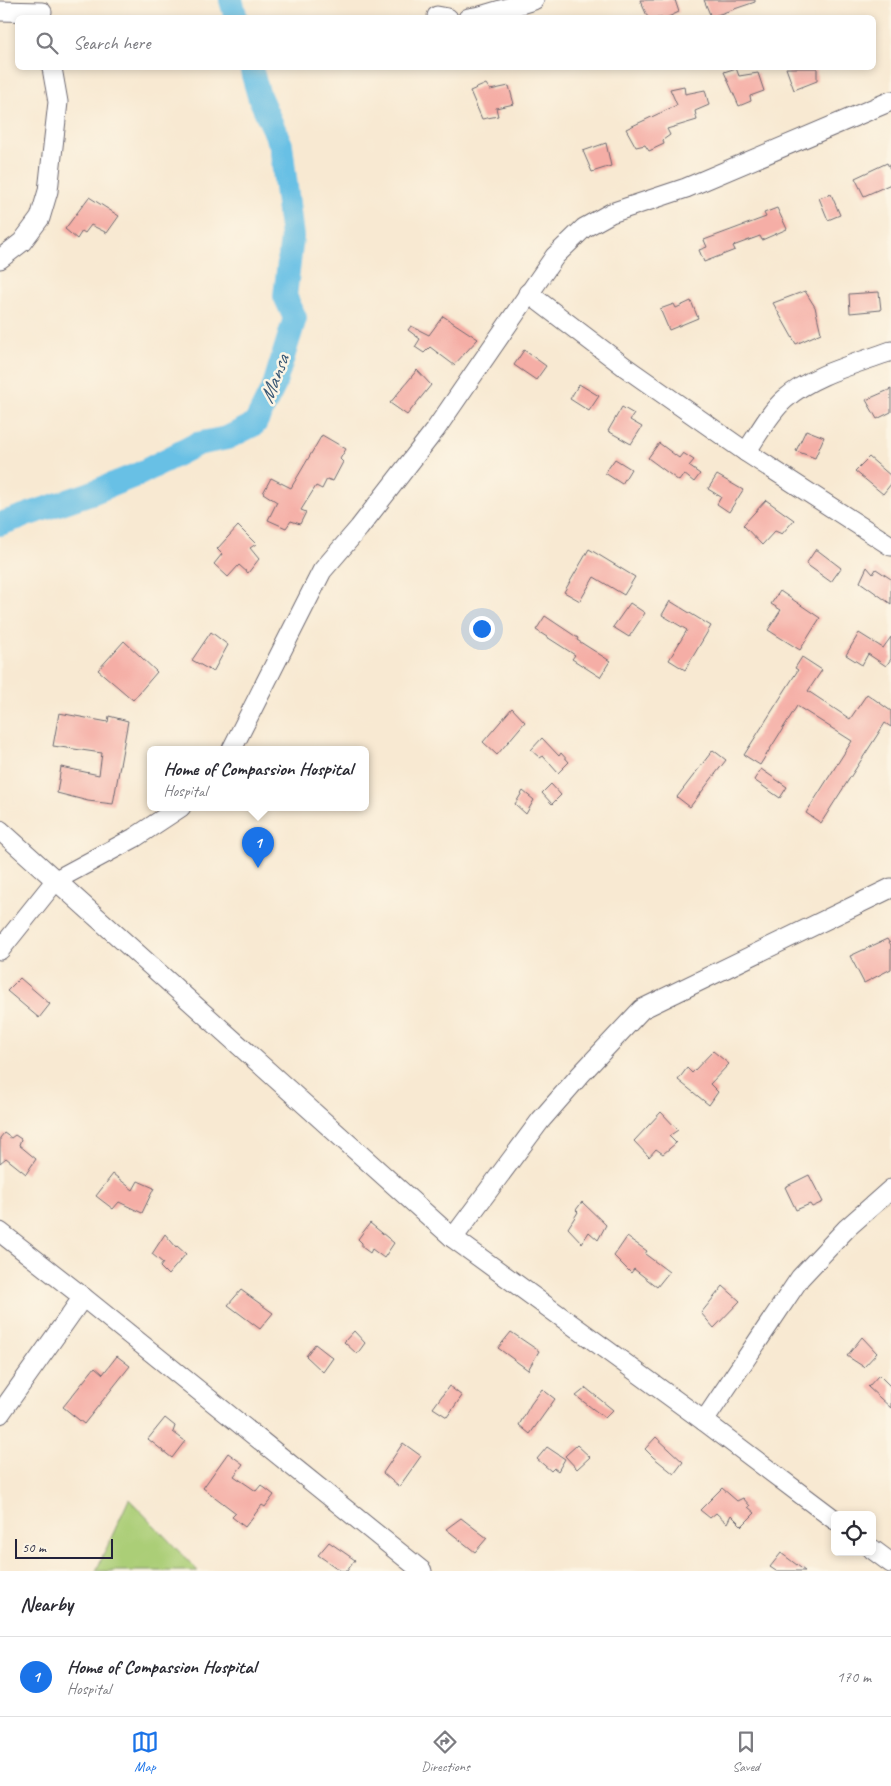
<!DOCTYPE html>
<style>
:root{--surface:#fff;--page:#f2f2f3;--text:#2b2b33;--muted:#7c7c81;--line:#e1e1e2;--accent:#1a73e8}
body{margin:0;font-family:Caveat,sans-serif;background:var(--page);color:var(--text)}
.controls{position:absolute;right:15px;bottom:15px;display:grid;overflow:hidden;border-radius:8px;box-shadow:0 2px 8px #0003}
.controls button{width:45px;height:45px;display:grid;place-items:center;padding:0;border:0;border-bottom:1px solid var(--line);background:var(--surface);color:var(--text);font:25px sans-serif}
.scale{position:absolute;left:15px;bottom:12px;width:98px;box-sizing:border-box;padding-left:5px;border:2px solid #22223b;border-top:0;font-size:14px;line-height:18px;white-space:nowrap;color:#22223b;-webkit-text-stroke:4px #fcf5e5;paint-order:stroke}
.you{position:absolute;left:481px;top:628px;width:18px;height:18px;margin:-12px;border:4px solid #fff;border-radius:50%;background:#1a73e8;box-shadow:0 0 0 8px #1a73e833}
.badge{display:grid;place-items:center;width:32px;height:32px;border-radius:50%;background:var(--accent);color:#fff;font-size:16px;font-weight:700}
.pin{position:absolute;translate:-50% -41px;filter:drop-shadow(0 1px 2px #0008)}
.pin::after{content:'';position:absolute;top:26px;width:18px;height:15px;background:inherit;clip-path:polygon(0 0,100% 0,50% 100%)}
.popup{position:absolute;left:147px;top:746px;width:222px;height:65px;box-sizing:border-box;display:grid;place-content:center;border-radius:8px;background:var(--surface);filter:drop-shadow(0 1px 4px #0005);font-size:16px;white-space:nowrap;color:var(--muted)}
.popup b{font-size:19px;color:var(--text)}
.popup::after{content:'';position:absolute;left:50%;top:100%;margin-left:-10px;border:10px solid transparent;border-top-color:var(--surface)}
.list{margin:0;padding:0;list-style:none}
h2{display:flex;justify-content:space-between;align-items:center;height:65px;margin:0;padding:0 20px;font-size:21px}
h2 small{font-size:16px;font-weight:400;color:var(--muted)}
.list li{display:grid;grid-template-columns:32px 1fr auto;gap:15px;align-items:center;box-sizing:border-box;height:80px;padding:0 20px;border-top:1px solid var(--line)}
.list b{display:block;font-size:19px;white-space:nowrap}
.list p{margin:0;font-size:16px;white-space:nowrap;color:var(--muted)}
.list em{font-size:16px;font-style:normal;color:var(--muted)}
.icon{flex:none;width:28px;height:28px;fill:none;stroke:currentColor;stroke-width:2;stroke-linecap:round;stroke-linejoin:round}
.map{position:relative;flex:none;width:891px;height:1571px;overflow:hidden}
.search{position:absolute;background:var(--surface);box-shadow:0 2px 8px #0003;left:15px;right:15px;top:15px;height:55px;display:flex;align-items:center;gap:12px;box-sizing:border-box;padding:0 18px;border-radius:8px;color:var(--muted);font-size:19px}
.sheet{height:145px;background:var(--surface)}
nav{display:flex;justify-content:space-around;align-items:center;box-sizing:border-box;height:70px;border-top:1px solid var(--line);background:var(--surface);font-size:14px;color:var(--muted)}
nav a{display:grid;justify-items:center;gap:2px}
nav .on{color:var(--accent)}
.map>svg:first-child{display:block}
</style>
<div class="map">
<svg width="891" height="1571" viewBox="0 0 891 1571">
<rect width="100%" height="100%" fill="#fcf5e5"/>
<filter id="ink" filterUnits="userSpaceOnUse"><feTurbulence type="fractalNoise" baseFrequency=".02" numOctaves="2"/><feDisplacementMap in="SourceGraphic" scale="10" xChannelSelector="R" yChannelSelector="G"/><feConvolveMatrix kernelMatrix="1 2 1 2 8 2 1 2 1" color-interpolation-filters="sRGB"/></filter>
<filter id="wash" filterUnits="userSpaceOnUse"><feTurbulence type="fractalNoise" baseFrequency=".0096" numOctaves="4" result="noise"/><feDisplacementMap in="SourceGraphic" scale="20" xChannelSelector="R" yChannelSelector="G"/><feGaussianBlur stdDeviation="1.12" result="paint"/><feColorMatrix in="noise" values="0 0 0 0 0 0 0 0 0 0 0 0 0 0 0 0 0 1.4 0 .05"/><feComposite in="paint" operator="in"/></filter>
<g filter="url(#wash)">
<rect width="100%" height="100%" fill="#f8e9d2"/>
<polygon fill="#abce77" stroke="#667859" points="129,1499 198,1571 96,1571"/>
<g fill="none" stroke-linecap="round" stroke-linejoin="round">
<g stroke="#68c0e5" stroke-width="24">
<polyline points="231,0 236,18"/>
<polyline points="0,524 91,493 139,474 197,444 227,438 255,424 274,386 295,318 285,296 292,237 281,145 259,96 251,68"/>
</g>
</g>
<g id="blocks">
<g fill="#f5aea6">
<polygon points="640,0 675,0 679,12 666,18 648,18"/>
<polygon points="704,0 755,0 755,2 711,17"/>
<polygon points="736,68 739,76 758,73 764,91 750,96 751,101 739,106 724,72"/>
<polygon points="786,68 817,68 817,81 794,90"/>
<polygon points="486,84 490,90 509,86 514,104 496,108 498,116 482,119 470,91"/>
<polygon points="684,86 685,94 705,90 709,105 695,111 697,120 667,129 670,135 663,140 664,144 649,151 645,145 636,147 626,129 677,105 670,89"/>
<polygon points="606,143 611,166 592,172 583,151"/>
<polygon points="887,163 891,171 891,184 864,196 855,178"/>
<polygon points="831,194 840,215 828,220 819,198"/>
<polygon points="89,197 119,216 107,233 91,225 85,233 82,231 77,239 65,229"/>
<polygon points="777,208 787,229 762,240 760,236 733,246 735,250 704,262 699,250 707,247 704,240 766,217 764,213"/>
<polygon points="805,291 815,307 821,333 796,344 773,303"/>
<polygon points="879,292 881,310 850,313 849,294"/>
<polygon points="691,301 698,318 669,330 660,309 674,304 676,308"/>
<polygon points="443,316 478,339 454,365 430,347 424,353 415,347 420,339 408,330 411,326 429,335"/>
<polygon points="524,350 546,366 536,380 514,365"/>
<polygon points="417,370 431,385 407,415 390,403"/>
<polygon points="579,384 599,396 589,411 570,399"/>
<polygon points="891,389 891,412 877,419 866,400"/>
<polygon points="622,407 634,414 630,420 642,427 631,444 608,431"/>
<polygon points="806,430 824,437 815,458 796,451"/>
<polygon points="322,435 346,449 340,459 343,462 333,481 327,479 322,489 316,486 301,510 306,512 300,524 291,521 286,528 268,520 277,502 263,493 271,478 291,488"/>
<polygon points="659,443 679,458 683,453 694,460 689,466 700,474 694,482 684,474 679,481 648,458"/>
<polygon points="869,457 891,476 891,484 883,494 855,471"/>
<polygon points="615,459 631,469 622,484 605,473"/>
<polygon points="717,475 743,490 729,512 717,504 721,497 708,489"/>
<polygon points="766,500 794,520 782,534 775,531 762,545 743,525"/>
<polygon points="238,526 256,544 250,548 259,559 248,573 239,565 228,577 214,564 222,554 217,549"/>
<polygon points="589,549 635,577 624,595 594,577 580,601 564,592"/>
<polygon points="816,549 841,568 831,582 806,564"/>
<polygon points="867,567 873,574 876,569 891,579 891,604 860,582"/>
<polygon points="780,591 820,618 800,650 768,630 781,610 771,604"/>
<polygon points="670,601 711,626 685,670 669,660 687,630 662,615"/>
<polygon points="630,603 645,613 629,637 613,627"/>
<polygon points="545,616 578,638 577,640 610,661 600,677 572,659 575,655 536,630"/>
<polygon points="211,632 228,645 213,672 192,660"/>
<polygon points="859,633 883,648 891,637 891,659 886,666 868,654 862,665 846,655"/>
<polygon points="124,641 157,672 133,700 98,670"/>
<polygon points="802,657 822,670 808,691 850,719 867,694 891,711 891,727 885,723 821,823 806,813 852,741 797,706 760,765 744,755 798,670 795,668"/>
<polygon points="512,708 525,722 497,755 483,742"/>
<polygon points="59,713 108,722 109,716 128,721 113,804 88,801 57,793 61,767 99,775 102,753 53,746"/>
<polygon points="542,738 559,756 561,753 569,762 558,773 543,756 540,758 531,750"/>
<polygon points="713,750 726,760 690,807 677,797"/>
<polygon points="761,769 787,787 780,798 754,780"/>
<polygon points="551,784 561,795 552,804 542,793"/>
<polygon points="523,791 534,800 526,814 515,804"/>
<polygon points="887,939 891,945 891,969 864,983 850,956"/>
<polygon points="20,978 50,1004 39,1018 7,991"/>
<polygon points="713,1051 729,1064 710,1084 718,1092 709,1105 678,1080 687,1068 692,1073"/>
<polygon points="661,1112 678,1130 669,1136 676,1143 663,1154 656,1149 649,1157 634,1141"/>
<polygon points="4,1133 11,1138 15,1135 21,1139 19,1145 36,1159 26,1174 6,1158 0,1163 0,1138"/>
<polygon points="113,1174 133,1190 138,1181 154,1188 142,1213 119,1202 113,1209 96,1196"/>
<polygon points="809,1175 823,1202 812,1207 810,1204 796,1210 785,1187"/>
<polygon points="582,1202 606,1225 598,1240 589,1232 582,1243 568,1228 578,1212 576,1210"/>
<polygon points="370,1223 394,1243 384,1258 372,1249 370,1253 362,1247 362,1243 358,1239"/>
<polygon points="165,1234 176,1247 177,1246 186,1254 168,1275 160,1267 163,1263 152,1254"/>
<polygon points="627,1237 647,1251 645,1254 669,1272 657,1287 634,1269 631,1273 614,1256"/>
<polygon points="723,1286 740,1301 714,1328 701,1313"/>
<polygon points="241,1290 273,1313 260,1329 228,1305"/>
<polygon points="354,1331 365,1343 357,1354 344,1342"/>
<polygon points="511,1332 539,1351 528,1370 498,1348"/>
<polygon points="862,1337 877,1353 864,1367 847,1356"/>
<polygon points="315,1344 333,1358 323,1372 306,1356"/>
<polygon points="117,1356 130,1366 84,1424 63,1407 95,1367 103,1374"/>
<polygon points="879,1375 891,1387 891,1408 868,1387"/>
<polygon points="449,1386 462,1396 447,1417 433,1408"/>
<polygon points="586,1388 613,1410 605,1418 576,1396"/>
<polygon points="542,1389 555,1399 530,1434 519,1425 531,1404"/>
<polygon points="165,1418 175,1426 173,1432 185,1441 172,1458 148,1439"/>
<polygon points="656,1437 683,1462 674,1474 653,1457 645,1449"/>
<polygon points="403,1443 421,1456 399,1487 383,1473"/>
<polygon points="577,1445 590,1457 577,1469 565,1456"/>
<polygon points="547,1447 565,1459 558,1471 554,1468 551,1471 537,1459"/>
<polygon points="228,1453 243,1464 234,1476 256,1491 261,1485 274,1495 265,1507 262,1505 245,1527 232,1517 236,1513 203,1488"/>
<polygon points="722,1488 737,1501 743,1498 750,1506 748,1507 755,1513 742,1526 731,1515 727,1523 716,1513 710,1518 700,1510"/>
<polygon points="461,1518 487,1538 475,1552 446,1529"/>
<polygon points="329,1542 355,1560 347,1571 341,1571 318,1555"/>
<polygon points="781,1553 805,1571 776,1571 770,1567"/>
</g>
</g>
</g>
<g filter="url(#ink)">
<use href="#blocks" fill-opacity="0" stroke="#6d6870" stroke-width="1"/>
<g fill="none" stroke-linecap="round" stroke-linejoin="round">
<defs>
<g id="minor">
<polyline points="0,11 42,12"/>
<polyline points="437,16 448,18"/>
<polyline points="468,18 480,16 534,0"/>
<polyline points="0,259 22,242 40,218 48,191 58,102 52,68"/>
<polyline points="528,293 625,367 746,452 891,546"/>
<path d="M 746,452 C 758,435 769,413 785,399 C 813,374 856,364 891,351"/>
<polyline points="232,749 322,571 359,528 435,430 555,256 584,228 611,213 686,188 891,101"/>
<polyline points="0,830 453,1238 704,1421 835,1520"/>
<polyline points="0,950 56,880 134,838 181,807"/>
<polyline points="0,1232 83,1297 422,1571"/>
<polyline points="453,1238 540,1121 581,1074 642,1009 891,888"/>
<polyline points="0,1414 83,1297"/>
<polyline points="704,1421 800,1278 847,1228 891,1189"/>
<polyline points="872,1549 891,1563"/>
</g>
</defs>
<use href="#minor" stroke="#6d6870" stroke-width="21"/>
<use href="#minor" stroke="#fff" stroke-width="19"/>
</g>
</g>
<g text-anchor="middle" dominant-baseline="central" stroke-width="5" stroke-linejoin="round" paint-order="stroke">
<g font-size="21" font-style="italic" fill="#3a5976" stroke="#fcf5e5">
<text transform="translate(274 379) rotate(-69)">Mansa</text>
</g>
</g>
</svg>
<div class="controls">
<button><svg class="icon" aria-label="locate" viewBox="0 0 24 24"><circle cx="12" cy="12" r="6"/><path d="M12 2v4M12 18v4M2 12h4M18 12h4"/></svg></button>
</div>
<div class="scale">50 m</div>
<div class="you"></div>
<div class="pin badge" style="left:258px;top:868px">1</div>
<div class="popup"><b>Home of Compassion Hospital</b>Hospital</div>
<div class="search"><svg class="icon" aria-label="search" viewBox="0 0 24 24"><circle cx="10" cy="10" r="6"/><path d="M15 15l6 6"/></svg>Search here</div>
</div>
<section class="sheet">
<h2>Nearby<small></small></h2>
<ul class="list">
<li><span class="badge">1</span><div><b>Home of Compassion Hospital</b><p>Hospital</p></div><em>170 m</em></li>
</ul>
</section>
<nav>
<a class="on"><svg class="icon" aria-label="map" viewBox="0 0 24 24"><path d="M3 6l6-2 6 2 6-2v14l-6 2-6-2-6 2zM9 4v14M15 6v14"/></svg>Map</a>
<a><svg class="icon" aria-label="directions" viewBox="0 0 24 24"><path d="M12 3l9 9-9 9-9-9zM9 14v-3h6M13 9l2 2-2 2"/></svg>Directions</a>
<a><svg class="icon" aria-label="saved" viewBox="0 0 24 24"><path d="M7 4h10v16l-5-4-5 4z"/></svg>Saved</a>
</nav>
